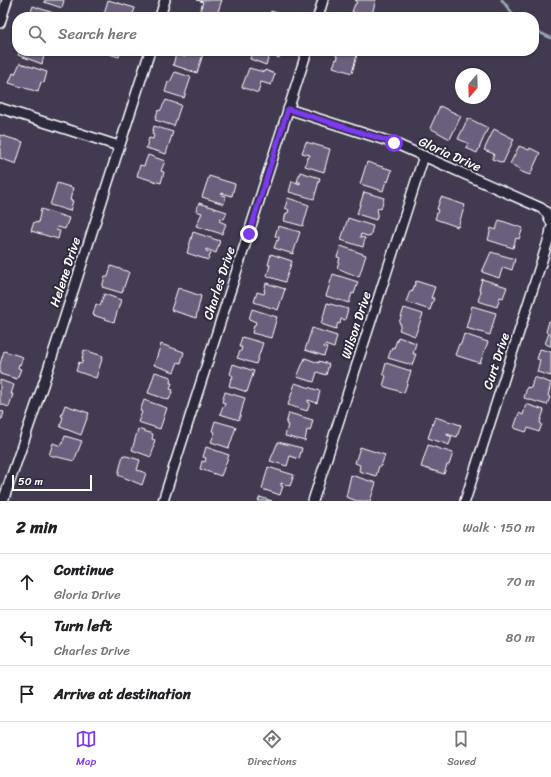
<!DOCTYPE html>
<meta charset="utf-8">
<style>
:root{--surface:#fff;--page:#f2f2f2;--text:#202124;--muted:#757577;--line:#e0e0e0;--accent:#7c3aed}
body{margin:0;font-family:Sriracha,sans-serif;background:var(--page);color:var(--text)}
.compass{position:absolute;left:455px;top:68px;width:36px;height:36px;border-radius:50%;background:var(--surface);box-shadow:0 1px 3px #0004;rotate:199deg}
.scale{position:absolute;left:12px;bottom:10px;width:80px;box-sizing:border-box;padding-left:4px;border:2px solid #fff;border-top:0;font-size:11px;line-height:14px;white-space:nowrap;color:#fff;-webkit-text-stroke:3px #2f2a3d;paint-order:stroke}
.stop{position:absolute;width:12px;height:12px;margin:-9px;border:3px solid #7c3aed;border-radius:50%;background:#fff}
.stop.end{background:#7c3aed;border-color:#fff;box-shadow:0 1px 4px #0008}
.list{margin:0;padding:0;list-style:none}
h2{display:flex;justify-content:space-between;align-items:center;height:52px;margin:0;padding:0 16px;font-size:17px}
h2 small{font-size:13px;font-weight:400;color:var(--muted)}
.list li{display:grid;grid-template-columns:26px 1fr auto;gap:12px;align-items:center;box-sizing:border-box;height:56px;padding:0 16px;border-top:1px solid var(--line)}
.list b{display:block;font-size:15px;white-space:nowrap}
.list p{margin:0;font-size:13px;white-space:nowrap;color:var(--muted)}
.list em{font-size:13px;font-style:normal;color:var(--muted)}
.icon{flex:none;width:22px;height:22px;fill:none;stroke:currentColor;stroke-width:2;stroke-linecap:round;stroke-linejoin:round}
.map{position:relative;flex:none;width:551px;height:501px;overflow:hidden}
.search{position:absolute;background:var(--surface);box-shadow:0 1px 3px #0004;left:12px;right:12px;top:12px;height:44px;display:flex;align-items:center;gap:10px;box-sizing:border-box;padding:0 14px;border-radius:16px;color:var(--muted);font-size:15px}
.sheet{height:220px;background:var(--surface)}
nav{display:flex;justify-content:space-around;align-items:center;box-sizing:border-box;height:56px;border-top:1px solid var(--line);background:var(--surface);font-size:11px;color:var(--muted)}
nav a{display:grid;justify-items:center;gap:2px}
nav .on{color:var(--accent)}
.map>svg:first-child{display:block}
</style>
<div class="map">
<svg width="551" height="501" viewBox="0 0 551 501">
<rect width="100%" height="100%" fill="#413a50"/>
<filter id="ink" filterUnits="userSpaceOnUse"><feTurbulence type="fractalNoise" baseFrequency=".025" numOctaves="2"/><feDisplacementMap in="SourceGraphic" scale="8" xChannelSelector="R" yChannelSelector="G"/><feConvolveMatrix kernelMatrix="1 2 1 2 8 2 1 2 1" color-interpolation-filters="sRGB"/></filter>
<g filter="url(#ink)">
<g fill="none" stroke-linecap="round" stroke-linejoin="round">
<g stroke="#97a5b1" stroke-width="3">
<polyline points="502,0 515,17"/>
<polyline points="534,30 551,38"/>
</g>
</g>
<g fill="#6a607d" stroke="#fff">
<polygon points="45,0 64,0 62,8 44,2"/>
<polygon points="108,0 135,8 132,17 103,17"/>
<polygon points="197,0 222,0 216,17 200,11 203,2"/>
<polygon points="355,0 376,0 371,17 352,12 355,4 356,4 357,1"/>
<polygon points="33,6 59,15 59,17 29,17"/>
<polygon points="271,11 287,16 287,17 269,17"/>
<polygon points="19,51 45,51 42,64 18,55"/>
<polygon points="99,51 121,51 119,57"/>
<polygon points="184,51 204,51 197,73 173,65 176,54 185,57 186,55 183,54"/>
<polygon points="252,51 281,51 279,58 270,54 266,65 250,59"/>
<polygon points="337,51 358,51 352,73 333,67 336,59 337,60 338,57 336,56"/>
<polygon points="20,63 47,72 44,83 41,82 38,92 9,83 13,73 15,74"/>
<polygon points="249,68 264,72 265,70 275,74 271,85 261,82 258,93 242,87"/>
<polygon points="175,72 191,77 184,98 165,92 168,82 170,82"/>
<polygon points="166,100 181,105 174,126 155,120 158,110 160,111"/>
<polygon points="440,106 461,116 450,139 430,128"/>
<polygon points="468,118 488,128 477,153 466,148 468,143 458,139"/>
<polygon points="154,126 173,132 166,154 146,148 149,138 153,139 154,135 152,134"/>
<polygon points="494,129 514,139 503,163 492,159 494,154 484,150"/>
<polygon points="0,135 23,142 16,164 0,158"/>
<polygon points="306,142 330,149 324,172 305,166 307,158 308,158 310,155 302,153"/>
<polygon points="519,146 529,150 530,148 540,153 530,175 519,171 520,169 510,164"/>
<polygon points="148,155 165,161 161,171 164,172 161,183 137,176 140,165 144,166"/>
<polygon points="367,162 392,170 388,182 386,181 383,191 360,184"/>
<polygon points="300,172 320,178 314,199 289,192 292,181 300,184 300,182 297,182"/>
<polygon points="209,176 235,184 232,196 222,193 221,195 226,196 224,204 202,197"/>
<polygon points="57,183 73,188 70,200 73,201 70,211 50,205"/>
<polygon points="364,192 384,198 381,209 378,208 377,211 378,212 376,220 357,214"/>
<polygon points="441,197 465,205 458,227 435,219 438,210 437,209"/>
<polygon points="288,198 309,205 303,226 284,221 286,213 288,213 289,210 285,208"/>
<polygon points="199,203 227,212 224,219 220,218 219,221 226,224 222,234 196,226 202,213 196,211"/>
<polygon points="41,209 69,218 65,229 57,227 56,230 60,231 58,239 31,231 34,222 38,223"/>
<polygon points="348,218 373,226 370,237 361,234 360,237 365,238 363,247 341,240"/>
<polygon points="499,220 523,228 519,239 516,238 513,248 488,240 491,228 496,230"/>
<polygon points="278,226 300,232 293,254 274,248 277,240 278,241 279,237 275,236"/>
<polygon points="193,232 220,241 216,253 206,249 206,251 211,253 208,260 187,253"/>
<polygon points="341,246 366,255 359,277 337,268 340,258 337,257"/>
<polygon points="491,252 515,259 512,270 503,267 499,278 482,272"/>
<polygon points="271,254 292,261 285,282 267,276 270,265 268,265"/>
<polygon points="111,266 129,272 122,293 102,287 105,277 108,277"/>
<polygon points="333,274 358,282 354,294 352,293 349,303 326,296"/>
<polygon points="482,279 507,287 503,298 500,297 497,307 478,301 481,291 479,290"/>
<polygon points="416,281 435,287 431,298 434,298 430,310 406,302 410,291 412,292"/>
<polygon points="266,283 285,289 278,310 254,302 257,292 264,294 265,291 264,291"/>
<polygon points="178,288 201,296 196,318 171,310"/>
<polygon points="104,294 121,300 114,322 93,315 96,304 100,306"/>
<polygon points="327,303 348,309 345,320 341,319 340,324 338,323 336,329 321,324"/>
<polygon points="472,306 496,313 490,335 466,328"/>
<polygon points="404,308 423,314 415,336 399,330 401,324 399,323"/>
<polygon points="252,309 277,317 271,338 252,333 254,325 255,325 256,322 249,319"/>
<polygon points="549,321 551,322 551,346 545,344 549,333 546,332"/>
<polygon points="312,328 337,336 334,348 325,345 324,347 327,348 324,356 305,350"/>
<polygon points="464,334 488,342 480,363 455,355 459,344 461,344"/>
<polygon points="242,337 263,343 256,364 237,358 240,351 241,351 242,347 239,347"/>
<polygon points="398,337 416,343 413,354 416,354 412,365 388,358 392,347 394,348"/>
<polygon points="161,344 184,352 181,363 178,362 174,372 154,365"/>
<polygon points="540,349 551,352 551,376 537,372 540,360 537,359"/>
<polygon points="84,350 103,356 96,378 76,371 79,362 82,363 83,358 82,358"/>
<polygon points="4,351 23,357 20,365 19,364 18,368 21,369 17,379 0,374 0,364"/>
<polygon points="305,358 319,363 319,361 329,364 326,375 317,372 314,382 297,377"/>
<polygon points="386,363 411,371 404,393 383,386 386,376 383,374"/>
<polygon points="233,364 254,371 247,392 229,386 231,378 232,379 233,376 230,374"/>
<polygon points="155,372 171,377 170,383 172,383 170,389 173,390 169,400 148,393"/>
<polygon points="534,377 551,383 548,396 550,397 547,405 524,398 527,387 531,388"/>
<polygon points="0,380 14,385 11,394 13,394 9,407 0,404"/>
<polygon points="295,383 320,391 317,403 308,400 308,402 310,403 307,411 288,405"/>
<polygon points="225,392 245,398 239,420 220,414 223,406 224,407 225,403 222,402"/>
<polygon points="144,400 167,408 160,429 138,422 142,412 140,411"/>
<polygon points="526,404 544,410 540,423 542,424 539,432 528,428 526,432 514,428 519,413 523,415"/>
<polygon points="65,405 89,413 81,435 60,427 63,417 61,416"/>
<polygon points="0,411 4,412 2,419 0,419"/>
<polygon points="289,413 313,420 310,431 307,430 305,441 285,436 288,425 286,424"/>
<polygon points="435,417 461,425 457,437 447,434 447,435 452,437 449,445 428,438"/>
<polygon points="215,421 236,427 229,448 211,442 215,432 212,431"/>
<polygon points="138,429 153,434 152,439 155,440 153,446 154,447 151,457 132,450"/>
<polygon points="65,436 82,441 74,461 49,455 53,443 61,446"/>
<polygon points="278,442 302,448 299,459 290,456 287,466 270,461"/>
<polygon points="428,445 453,453 449,465 447,465 444,474 421,467"/>
<polygon points="206,447 229,455 221,476 200,469 202,461 205,462 206,458 203,457"/>
<polygon points="360,447 385,455 381,466 379,466 376,476 359,471 360,465 355,463"/>
<polygon points="123,455 140,460 137,470 146,473 142,485 118,475"/>
<polygon points="268,467 294,475 290,486 281,483 281,486 283,486 280,495 262,489"/>
<polygon points="351,475 376,483 370,501 357,501 346,497"/>
<polygon points="260,497 272,501 258,501"/>
</g>
<g fill="none" stroke-linecap="round" stroke-linejoin="round">
<defs>
<g id="street">
<polyline points="160,17 165,0"/>
<polyline points="318,17 323,0"/>
<polyline points="0,23 7,0"/>
<polyline points="0,108 119,146"/>
<polyline points="288,109 394,143 541,208 547,213 551,222"/>
<polyline points="3,501 43,385 150,51"/>
<polyline points="163,501 307,51"/>
<polyline points="313,501 424,156"/>
<polyline points="465,501 550,235 551,229"/>
</g>
</defs>
<use href="#street" stroke="#fff" stroke-width="12"/>
<use href="#street" stroke="#2f2a3d" stroke-width="9"/>
</g>
</g>
<g fill="none" stroke-linecap="round" stroke-linejoin="round" filter="url(#ink)">
<polyline stroke="#7c3aed" stroke-width="5" points="249,234 288,109 394,143"/>
</g>
<g text-anchor="middle" dominant-baseline="central" stroke-width="4" stroke-linejoin="round" paint-order="stroke">
<g font-size="13" fill="#fff" stroke="#2f2a3d">
<text transform="translate(450 154) rotate(24)">Gloria Drive</text>
<text transform="translate(65 272) rotate(-72)">Helene Drive</text>
<text transform="translate(219 283) rotate(-72)">Charles Drive</text>
<text transform="translate(356 325) rotate(-72)">Wilson Drive</text>
<text transform="translate(496 361) rotate(-72)">Curt Drive</text>
</g>
</g>
</svg>
<svg class="compass" viewBox="-18 -18 36 36"><path d="M0-13l5 13h-10z" fill="#e53935"/><path d="M0 13l5-13h-10z" fill="#757577"/></svg>
<div class="scale">50 m</div>
<div class="stop" style="left:394px;top:143px"></div>
<div class="stop end" style="left:249px;top:234px"></div>
<div class="search"><svg class="icon" aria-label="search" viewBox="0 0 24 24"><circle cx="10" cy="10" r="6"/><path d="M15 15l6 6"/></svg>Search here</div>
</div>
<section class="sheet">
<h2>2 min<small>Walk · 150 m</small></h2>
<ul class="list">
<li><svg class="icon" aria-label="ahead" viewBox="0 0 24 24"><path d="M12 20V5M6 11l6-6 6 6"/></svg><div><b>Continue</b><p>Gloria Drive</p></div><em>70 m</em></li>
<li><svg class="icon" aria-label="left" viewBox="0 0 24 24"><path d="M17 20v-9H6M10 6l-5 5 5 5"/></svg><div><b>Turn left</b><p>Charles Drive</p></div><em>80 m</em></li>
<li><svg class="icon" aria-label="arrive" viewBox="0 0 24 24"><path d="M6 21V4h12l-3 4 3 4H6"/></svg><div><b>Arrive at destination</b></div></li>
</ul>
</section>
<nav>
<a class="on"><svg class="icon" aria-label="map" viewBox="0 0 24 24"><path d="M3 6l6-2 6 2 6-2v14l-6 2-6-2-6 2zM9 4v14M15 6v14"/></svg>Map</a>
<a><svg class="icon" aria-label="directions" viewBox="0 0 24 24"><path d="M12 3l9 9-9 9-9-9zM9 14v-3h6M13 9l2 2-2 2"/></svg>Directions</a>
<a><svg class="icon" aria-label="saved" viewBox="0 0 24 24"><path d="M7 4h10v16l-5-4-5 4z"/></svg>Saved</a>
</nav>
